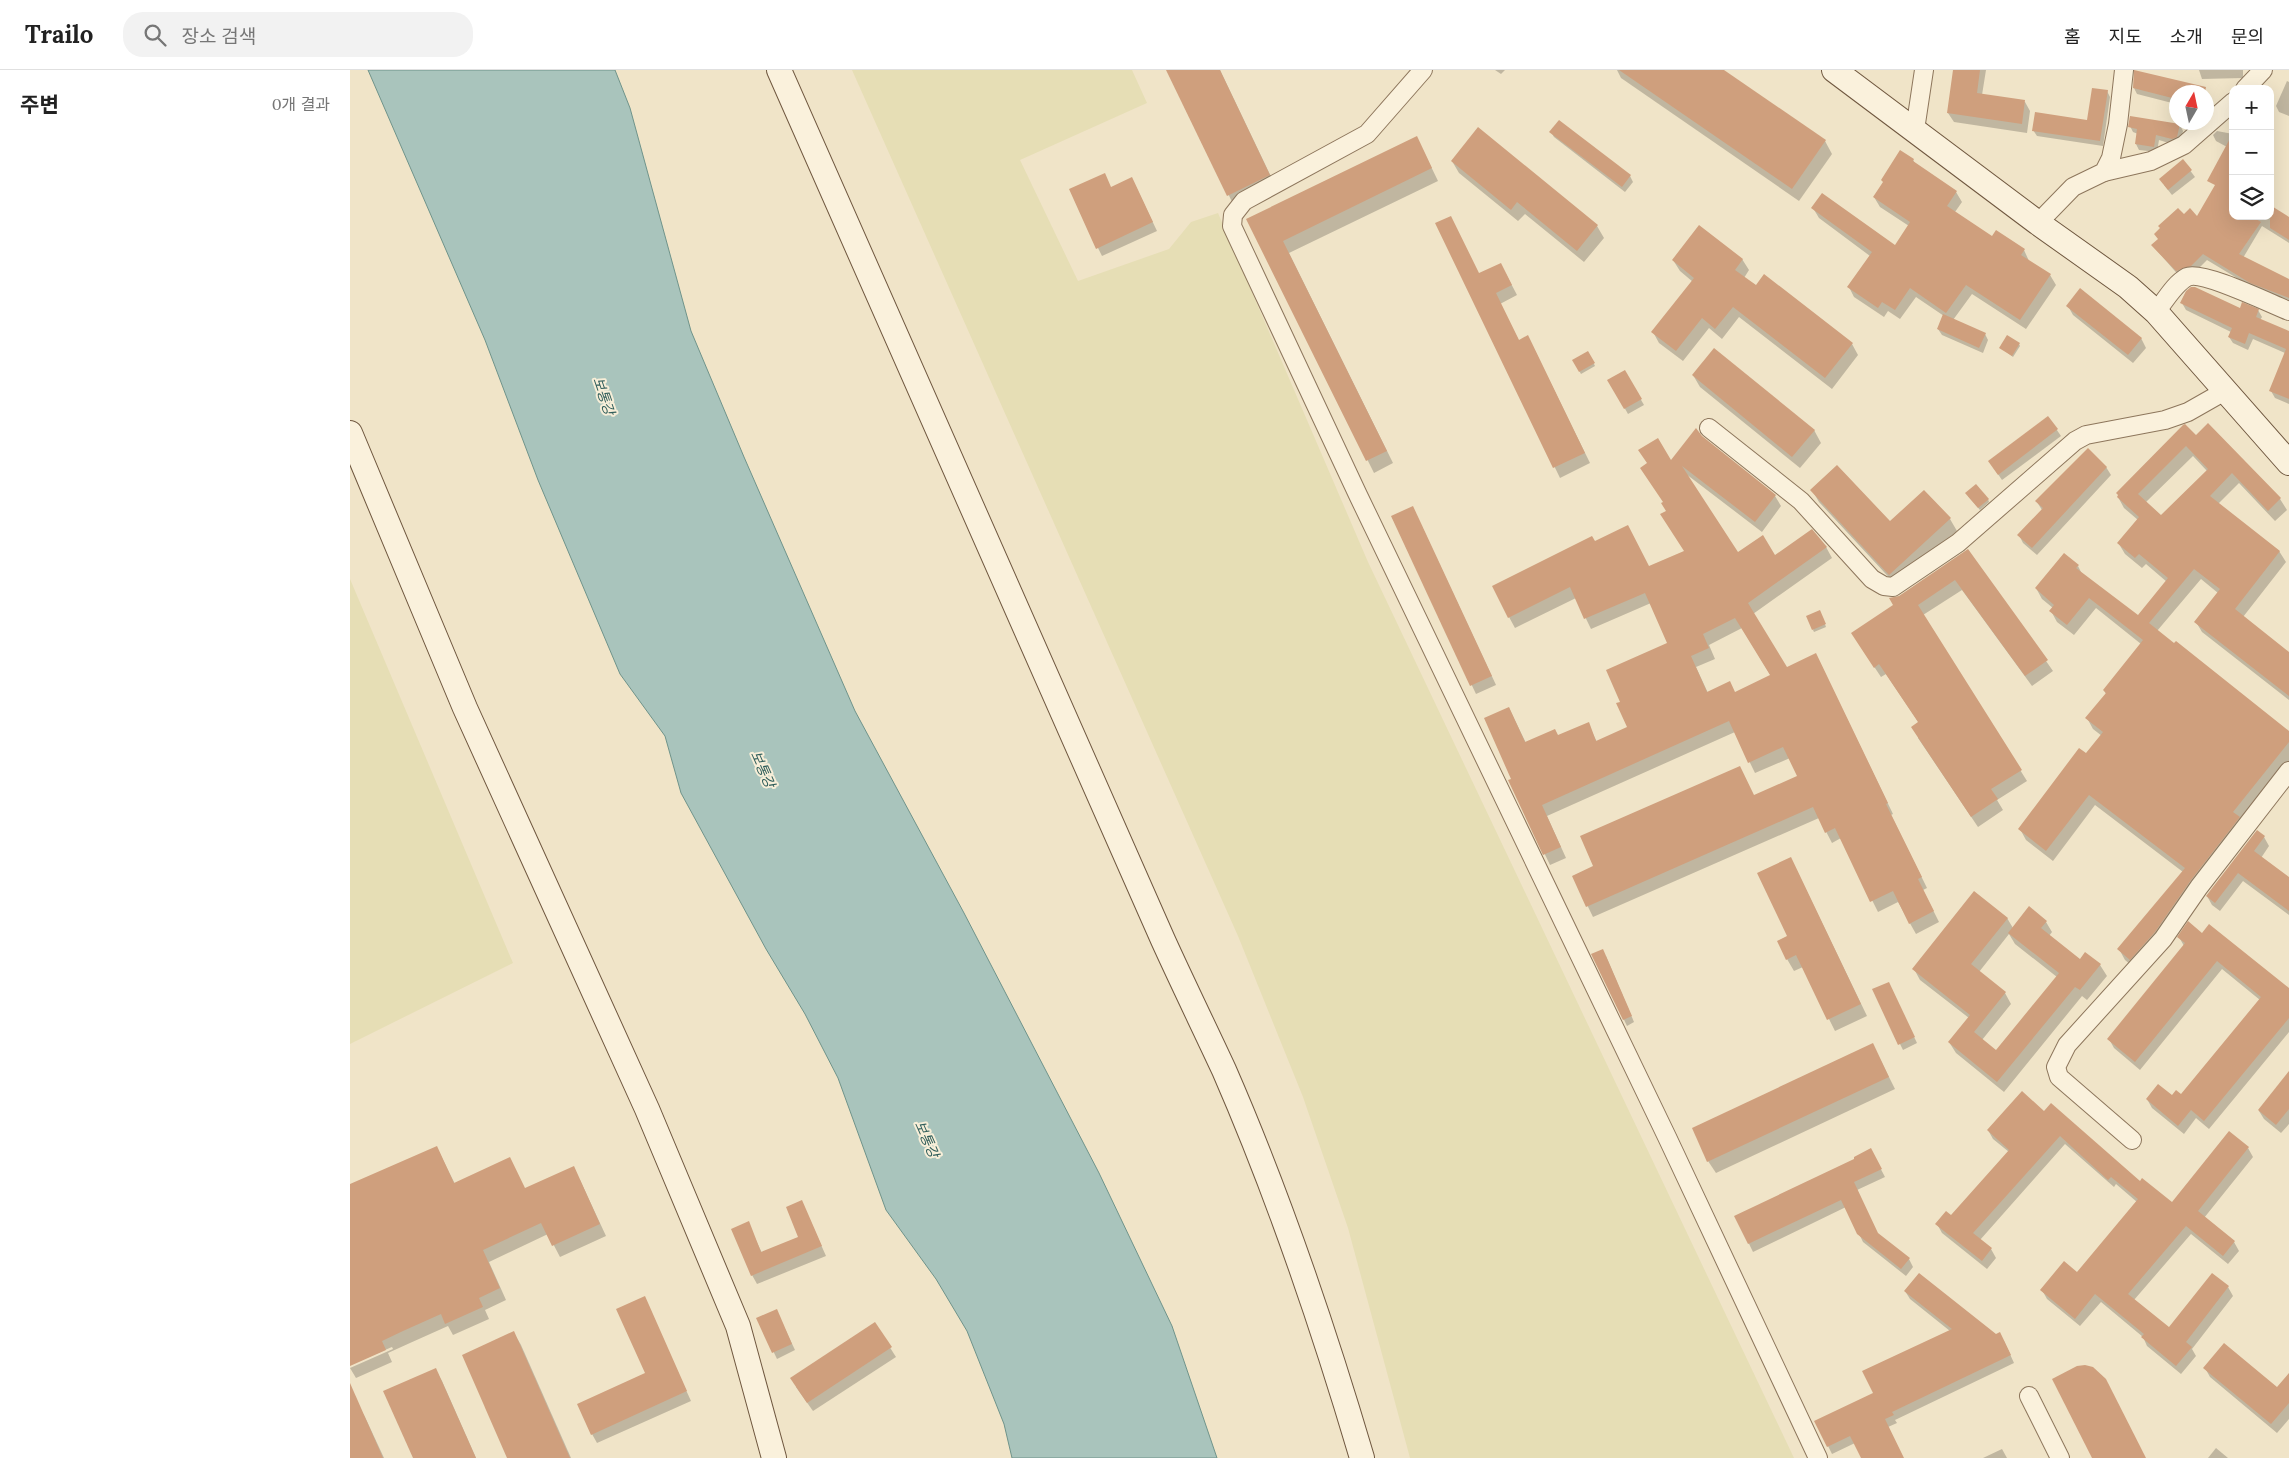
<!DOCTYPE html>
<html lang="ko">
<meta charset="utf-8">
<style>
:root{--surface:#fff;--page:#f2f2f2;--text:#222;--muted:#767676;--line:#e0e0e0}
body{margin:0;font-family:Lora,"Noto Sans KR",serif;background:var(--page);color:var(--text)}
.controls{position:absolute;right:15px;top:15px;display:grid;overflow:hidden;border-radius:10px;box-shadow:0 5px 20px #0002}
.controls button{width:45px;height:45px;display:grid;place-items:center;padding:0;border:0;border-bottom:1px solid var(--line);background:var(--surface);color:var(--text);font:25px sans-serif}
.compass{position:absolute;left:1819px;top:15px;width:45px;height:45px;border-radius:50%;background:var(--surface);box-shadow:0 5px 20px #0002;rotate:9deg}
.list{margin:0;padding:0;list-style:none}
h2{display:flex;justify-content:space-between;align-items:center;height:65px;margin:0;padding:0 20px;font-size:21px}
h2 small{font-size:16px;font-weight:400;color:var(--muted)}
.icon{flex:none;width:28px;height:28px;fill:none;stroke:currentColor;stroke-width:2;stroke-linecap:round;stroke-linejoin:round}
.map{position:relative;flex:none;width:1939px;height:1388px;overflow:hidden}
header{display:flex;align-items:center;gap:30px;box-sizing:border-box;height:70px;padding:0 25px;background:var(--surface);border-bottom:1px solid var(--line)}
header strong{font-size:24px}
nav{display:flex;gap:28px;margin-inline-start:auto;font-size:18px}
.search{width:350px;height:45px;background:var(--page);display:flex;align-items:center;gap:12px;box-sizing:border-box;padding:0 18px;border-radius:20px;color:var(--muted);font-size:19px}
main{display:flex}
aside{flex:1;background:var(--surface)}
.map>svg:first-child{display:block}
</style>
<header>
<strong>Trailo</strong>
<div class="search"><svg class="icon" aria-label="search" viewBox="0 0 24 24"><circle cx="10" cy="10" r="6"/><path d="M15 15l6 6"/></svg>장소 검색</div>
<nav><a>홈</a><a>지도</a><a>소개</a><a>문의</a></nav>
</header>
<main>
<aside>
<h2>주변<small>0개 결과</small></h2>
<ul class="list">
</ul>
</aside>
<div class="map">
<svg width="1939" height="1388" viewBox="0 0 1939 1388">
<rect width="100%" height="100%" fill="#f0e4c8"/>
<g fill="#e6deb5">
<polygon points="502,0 782,0 797,33 670,90 728,211 819,179 841,152 868,143 1018,492 1444,1388 1060,1388 998,1158 953,1027 888,866"/>
<polygon points="0,509 163,893 0,974"/>
</g>
<polygon fill="#a9c4bc" stroke="#6f938a" points="18,0 265,0 280,38 341,261 394,387 505,641 614,843 749,1103 822,1256 867,1388 662,1388 654,1354 617,1261 586,1209 536,1140 488,1008 455,944 416,879 331,723 315,666 270,604 188,410 135,270"/>
<g fill="#0003" fill-rule="evenodd">
<polygon points="818,0 870,0 926,117 885,138"/>
<polygon points="1145,0 1155,0 1151,4"/>
<polygon points="1267,0 1372,0 1475,71 1482,84 1449,131 1271,8"/>
<polygon points="1604,0 1636,0 1632,25 1675,32 1680,41 1677,63 1604,52 1598,43"/>
<polygon points="1849,0 1893,0 1893,8 1852,9"/>
<polygon points="1937,11 1939,12 1939,46 1929,42 1926,36"/>
<polygon points="1784,18 1843,20 1843,22 1826,22 1826,34 1787,24"/>
<polygon points="1757,21 1760,27 1753,76 1687,66 1683,60 1738,52"/>
<polygon points="1830,55 1833,61 1830,72 1825,75 1809,70 1807,82 1789,80 1786,74 1788,64 1783,62 1780,56"/>
<polygon points="1867,61 1883,64 1883,146 1920,146 1939,149 1939,173 1912,156 1893,188 1939,210 1939,233 1905,219 1857,190 1844,203 1831,208 1803,176 1834,146 1847,148 1871,107 1877,77 1866,71 1863,65"/>
<polygon points="1201,62 1280,106 1283,112 1275,122 1204,67"/>
<polygon points="1073,80 1088,111 939,183 1043,393 1024,403 898,150"/>
<polygon points="1563,90 1566,95 1606,122 1612,132 1605,142 1642,167 1674,180 1679,191 1700,205 1706,215 1676,259 1622,224 1603,250 1635,264 1638,270 1633,283 1592,265 1588,259 1594,246 1566,227 1550,249 1538,241 1534,247 1504,227 1499,217 1520,186 1469,148 1463,138 1545,177 1559,156 1530,137 1524,127"/>
<polygon points="1102,91 1247,156 1254,168 1234,192 1175,144 1168,151 1109,103"/>
<polygon points="1833,91 1845,107 1822,125 1814,115"/>
<polygon points="786,117 807,161 752,186 748,178 761,118"/>
<polygon points="1087,154 1129,204 1156,204 1167,225 1150,234 1169,271 1183,277 1240,393 1210,408"/>
<polygon points="1392,189 1399,200 1394,208 1502,274 1508,285 1482,319 1389,247 1372,269 1359,258 1333,291 1309,273 1303,262 1343,212 1330,201 1323,190"/>
<polygon points="1832,233 1908,240 1912,247 1910,250 1939,263 1939,334 1925,328 1921,321 1935,283 1903,269 1898,280 1883,273 1879,267 1881,262 1836,240"/>
<polygon points="1718,236 1791,268 1796,278 1783,293 1723,245"/>
<polygon points="1669,274 1670,276 1663,287 1651,278"/>
<polygon points="1238,282 1245,296 1231,304 1224,291"/>
<polygon points="1275,302 1294,335 1278,344 1259,310"/>
<polygon points="1343,305 1464,360 1471,373 1450,398 1350,317"/>
<polygon points="1698,347 1711,366 1652,410 1643,397"/>
<path d="M 1858,354 L 1930,429 L 1937,440 L 1925,451 L 1889,413 L 1868,434 L 1929,481 L 1936,492 L 1893,547 L 1939,583 L 1939,630 L 1852,562 L 1846,552 L 1868,523 L 1851,509 L 1807,561 L 1939,663 L 1939,691 L 1890,751 L 1787,900 L 1775,890 L 1769,879 L 1833,802 L 1745,735 L 1703,791 L 1676,770 L 1670,759 L 1752,666 L 1743,659 L 1737,648 L 1756,624 L 1754,620 L 1791,574 L 1746,538 L 1724,565 L 1707,552 L 1701,541 L 1703,538 L 1692,529 L 1686,518 L 1728,496 L 1732,504 L 1788,546 L 1817,512 L 1796,494 L 1792,498 L 1775,484 L 1769,474 L 1788,450 L 1774,438 L 1768,427 L 1846,367 ZM 1843,386 L 1857,401 L 1811,446 L 1796,432 Z"/>
<path d="M 1352,367 L 1425,426 L 1431,436 L 1412,462 L 1336,404 L 1387,484 L 1425,487 L 1476,477 L 1482,488 L 1403,544 L 1436,599 L 1471,595 L 1543,744 L 1541,745 L 1577,818 L 1573,820 L 1589,852 L 1566,864 L 1548,832 L 1528,842 L 1491,768 L 1482,773 L 1469,748 L 1243,847 L 1223,806 L 1449,707 L 1440,688 L 1405,703 L 1385,662 L 1197,746 L 1216,788 L 1200,795 L 1160,711 L 1163,710 L 1159,638 L 1176,673 L 1208,666 L 1238,654 L 1247,672 L 1279,658 L 1271,632 L 1319,574 L 1301,533 L 1241,559 L 1226,528 L 1165,558 L 1159,547 L 1244,473 L 1299,497 L 1335,482 L 1314,433 L 1321,392 ZM 1392,558 L 1421,606 L 1385,623 L 1358,623 L 1346,597 L 1365,589 L 1359,575 Z"/>
<polygon points="1756,397 1761,405 1687,485 1673,473 1669,465 1692,440 1687,432"/>
<polygon points="1462,420 1540,453 1600,449 1607,461 1547,516 1469,432"/>
<polygon points="1618,426 1638,429 1639,432 1630,440"/>
<polygon points="1067,446 1146,615 1126,624 1042,447"/>
<polygon points="1618,480 1703,601 1682,616 1612,520 1573,545 1677,711 1647,730 1653,740 1628,757 1568,668 1569,653 1536,604 1531,607 1509,574 1545,535 1549,527"/>
<polygon points="1471,544 1476,557 1464,562 1463,560"/>
<polygon points="1907,762 1914,767 1919,776 1911,788 1939,809 1939,845 1893,811 1870,841 1862,835 1857,826"/>
<polygon points="1447,801 1517,946 1485,961 1453,897 1444,901 1437,889"/>
<path d="M 1657,848 L 1663,858 L 1696,852 L 1702,862 L 1699,866 L 1730,890 L 1735,883 L 1750,895 L 1757,906 L 1737,930 L 1732,926 L 1654,1022 L 1606,983 L 1599,972 L 1619,948 L 1570,910 L 1564,899 ZM 1659,864 L 1665,874 L 1707,907 L 1646,982 L 1632,970 L 1661,934 L 1655,923 L 1629,902 Z"/>
<polygon points="1852,864 1939,920 1939,962 1859,1059 1846,1048 1834,1064 1802,1038 1797,1029 1831,1026 1910,930 1872,899 1790,1000 1764,978 1759,969 1834,876 1829,867"/>
<polygon points="1243,885 1256,886 1284,952 1277,956"/>
<polygon points="1541,919 1567,973 1553,980 1550,974"/>
<polygon points="1523,975 1545,1019 1366,1103 1358,1091"/>
<polygon points="1939,1003 1939,1054 1931,1063 1914,1049 1909,1041"/>
<polygon points="1694,1043 1822,1134 1898,1078 1903,1087 1854,1148 1884,1172 1889,1181 1878,1194 1841,1164 1784,1230 1820,1259 1878,1217 1883,1226 1842,1279 1846,1286 1831,1304 1797,1276 1793,1267 1751,1232 1730,1256 1697,1229 1692,1220 1728,1204 1787,1132 1766,1114 1764,1117 1715,1074 1630,1170 1641,1179 1646,1188 1637,1199 1592,1163 1587,1154 1601,1147 1659,1082 1643,1069 1638,1060"/>
<polygon points="87,1078 105,1114 175,1120 230,1110 256,1166 210,1187 198,1164 139,1192 156,1230 135,1240 139,1249 103,1265 98,1256 60,1273 38,1283 42,1292 6,1308 0,1298 43,1279 42,1277 0,1295 0,1116"/>
<polygon points="1525,1088 1535,1107 1507,1120 1528,1165 1559,1189 1563,1197 1556,1206 1513,1172 1496,1137 1403,1182 1386,1147"/>
<polygon points="452,1132 476,1186 407,1214 402,1205 398,1153 412,1183 449,1168"/>
<polygon points="1555,1221 1654,1271 1664,1293 1545,1350 1547,1353 1538,1357 1553,1388 1512,1388 1505,1373 1482,1384 1466,1352 1524,1324 1600,1261 1560,1229"/>
<polygon points="294,1228 341,1331 247,1373 242,1364 296,1304"/>
<polygon points="429,1246 445,1280 427,1289 408,1249"/>
<polygon points="525,1254 546,1287 463,1341 446,1317"/>
<polygon points="164,1263 171,1275 221,1388 159,1388"/>
<polygon points="1855,1298 1927,1319 1939,1305 1939,1349 1927,1363 1860,1307"/>
<polygon points="85,1299 92,1311 126,1388 64,1388"/>
<polygon points="8,1335 15,1347 34,1388 0,1388 0,1338"/>
<polygon points="1866,1378 1878,1388 1858,1388"/>
<polygon points="1652,1379 1657,1388 1633,1388"/>
</g>
<g fill="#cf9f7d" fill-rule="evenodd">
<polygon points="816,0 870,0 920,105 877,126"/>
<polygon points="1269,0 1374,0 1476,70 1442,119"/>
<polygon points="1603,0 1630,0 1627,23 1675,30 1672,54 1597,43"/>
<polygon points="1784,0 1856,17 1855,22 1826,22 1826,29 1783,18"/>
<polygon points="1742,18 1758,20 1750,71 1682,61 1685,42 1737,50"/>
<polygon points="1780,46 1830,54 1827,67 1822,69 1806,65 1804,77 1785,74 1787,59 1778,57"/>
<polygon points="1209,50 1281,105 1272,117 1199,62"/>
<polygon points="1128,57 1248,155 1227,181 1167,132 1161,140 1101,91"/>
<polygon points="1883,63 1883,146 1901,146 1911,152 1889,184 1939,209 1939,228 1900,213 1853,184 1841,196 1826,201 1801,175 1808,169 1804,164 1810,158 1808,156 1828,138 1834,144 1840,138 1847,146 1865,115 1857,111"/>
<polygon points="1067,66 1082,98 933,171 1037,381 1016,391 896,149"/>
<polygon points="1550,80 1564,89 1563,91 1607,121 1597,136 1642,166 1646,160 1675,179 1671,185 1701,204 1670,250 1616,215 1596,243 1560,218 1545,240 1532,232 1528,238 1497,217 1522,182 1461,138 1472,123 1545,175 1560,152 1523,127 1533,112 1531,110"/>
<polygon points="1833,89 1842,100 1818,120 1809,109"/>
<polygon points="755,103 761,117 782,107 803,152 746,179 719,119"/>
<polygon points="1920,135 1939,147 1939,170 1920,158"/>
<polygon points="1101,146 1129,203 1151,193 1162,215 1146,223 1169,270 1178,265 1235,383 1203,398 1085,153"/>
<polygon points="1349,155 1393,189 1385,200 1406,215 1414,204 1503,273 1475,308 1383,237 1365,259 1352,248 1326,281 1301,262 1344,208 1322,190"/>
<polygon points="1841,217 1845,217 1890,238 1892,232 1909,239 1906,247 1939,261 1939,329 1919,321 1936,279 1899,263 1895,274 1878,267 1882,258 1830,233 1836,221"/>
<polygon points="1730,218 1792,268 1778,285 1716,236"/>
<polygon points="1593,244 1636,263 1629,278 1587,259"/>
<polygon points="1657,265 1670,273 1662,286 1649,278"/>
<polygon points="1364,278 1465,360 1442,387 1342,305"/>
<polygon points="1238,281 1245,293 1229,302 1222,290"/>
<polygon points="1275,300 1292,329 1274,339 1257,310"/>
<polygon points="1698,346 1708,359 1648,405 1638,391"/>
<path d="M 1858,353 L 1931,428 L 1918,441 L 1882,403 L 1860,426 L 1930,481 L 1885,539 L 1939,582 L 1939,626 L 1844,552 L 1870,519 L 1844,499 L 1799,553 L 1824,573 L 1826,571 L 1939,661 L 1939,672 L 1883,742 L 1890,747 L 1841,810 L 1805,862 L 1780,890 L 1767,879 L 1835,798 L 1739,725 L 1696,781 L 1668,759 L 1729,678 L 1736,683 L 1753,662 L 1735,648 L 1756,623 L 1753,620 L 1793,570 L 1739,528 L 1717,555 L 1699,541 L 1704,535 L 1685,518 L 1714,483 L 1729,495 L 1726,498 L 1788,545 L 1818,508 L 1789,484 L 1785,488 L 1767,473 L 1789,447 L 1767,427 L 1768,425 L 1766,423 L 1833,355 L 1835,354 L 1846,365 ZM 1836,376 L 1858,399 L 1811,445 L 1788,424 Z"/>
<path d="M 1346,358 L 1352,366 L 1426,425 L 1405,452 L 1332,396 L 1388,482 L 1413,465 L 1425,485 L 1462,459 L 1477,477 L 1398,533 L 1437,597 L 1466,583 L 1538,733 L 1536,734 L 1572,807 L 1568,809 L 1584,841 L 1559,854 L 1543,821 L 1520,832 L 1485,758 L 1475,763 L 1463,737 L 1236,837 L 1222,806 L 1243,796 L 1230,766 L 1390,696 L 1404,725 L 1447,706 L 1433,677 L 1398,693 L 1379,651 L 1192,735 L 1211,777 L 1193,785 L 1158,710 L 1161,709 L 1134,648 L 1159,637 L 1175,672 L 1205,659 L 1208,665 L 1239,652 L 1246,671 L 1277,657 L 1266,633 L 1270,632 L 1256,600 L 1317,573 L 1295,523 L 1234,549 L 1220,517 L 1158,548 L 1142,516 L 1242,466 L 1245,471 L 1278,455 L 1299,496 L 1334,481 L 1310,444 L 1316,441 L 1311,433 L 1313,432 L 1290,398 L 1297,393 L 1288,380 L 1308,368 L 1321,390 ZM 1385,548 L 1420,605 L 1385,622 L 1380,611 L 1357,622 L 1341,586 L 1359,578 L 1353,564 Z"/>
<polygon points="1738,378 1757,397 1682,478 1667,465 1693,438 1685,431"/>
<polygon points="1487,395 1540,451 1574,420 1601,448 1539,505 1460,420"/>
<polygon points="1626,414 1639,429 1628,438 1615,423"/>
<polygon points="1063,436 1142,606 1120,616 1041,446"/>
<polygon points="1618,479 1698,590 1675,606 1605,510 1568,535 1672,700 1641,719 1648,729 1621,747 1561,657 1568,652 1529,594 1524,598 1501,563 1543,535 1539,528 1549,526"/>
<polygon points="1470,540 1476,554 1462,560 1456,546"/>
<polygon points="1907,760 1915,766 1904,781 1939,807 1939,841 1888,803 1865,833 1856,826"/>
<polygon points="1441,787 1511,934 1477,950 1446,885 1436,890 1427,871 1437,866 1407,803"/>
<polygon points="1624,821 1658,848 1621,894 1656,922 1624,962 1646,980 1709,903 1658,863 1679,836 1697,851 1691,858 1730,889 1735,882 1751,894 1730,920 1725,917 1647,1012 1598,972 1620,945 1562,899"/>
<polygon points="1838,851 1852,863 1859,854 1939,918 1939,948 1854,1051 1841,1040 1828,1056 1796,1029 1808,1014 1822,1025 1826,1020 1831,1024 1911,927 1867,891 1785,992 1757,969 1835,873 1827,867"/>
<polygon points="1253,879 1282,946 1273,950 1241,884"/>
<polygon points="1539,912 1565,967 1548,975 1522,919"/>
<polygon points="1523,973 1539,1007 1357,1092 1342,1058"/>
<polygon points="1939,1001 1939,1039 1926,1055 1908,1040"/>
<polygon points="1672,1021 1694,1041 1701,1033 1790,1111 1792,1108 1822,1132 1879,1061 1899,1077 1848,1141 1885,1171 1873,1186 1836,1156 1778,1224 1819,1257 1862,1203 1879,1216 1836,1272 1842,1277 1826,1296 1791,1267 1794,1264 1745,1224 1725,1249 1690,1220 1714,1191 1727,1202 1788,1129 1761,1107 1758,1110 1710,1066 1623,1163 1642,1178 1632,1191 1585,1154 1596,1141 1601,1145 1659,1080 1637,1060"/>
<polygon points="87,1076 104,1113 160,1087 175,1118 224,1096 250,1154 202,1176 191,1153 133,1180 150,1218 129,1228 133,1237 95,1254 91,1244 53,1261 32,1271 36,1280 0,1296 0,1114"/>
<polygon points="1521,1078 1532,1099 1504,1112 1528,1163 1560,1188 1551,1199 1507,1164 1491,1130 1398,1174 1384,1146 1504,1089 1504,1087"/>
<polygon points="452,1130 472,1176 401,1206 381,1159 399,1151 411,1182 448,1167 436,1137"/>
<polygon points="1569,1203 1646,1264 1650,1262 1661,1285 1542,1342 1544,1345 1535,1349 1554,1388 1511,1388 1500,1366 1477,1377 1464,1351 1523,1323 1512,1301 1602,1259 1554,1221"/>
<polygon points="295,1226 337,1321 241,1365 227,1334 295,1303 266,1239"/>
<polygon points="427,1239 442,1274 422,1283 406,1248"/>
<polygon points="525,1252 542,1277 457,1333 440,1308"/>
<polygon points="164,1261 220,1388 157,1388 112,1285"/>
<polygon points="1874,1273 1927,1317 1939,1303 1939,1333 1921,1354 1853,1298"/>
<polygon points="1735,1295 1743,1297 1756,1309 1796,1388 1742,1388 1702,1309 1727,1296"/>
<polygon points="86,1298 126,1388 63,1388 33,1321"/>
<polygon points="0,1313 33,1388 0,1388"/>
</g>
<g fill="none" stroke-linecap="round" stroke-linejoin="round">
<defs>
<g id="street">
<polyline points="1073,0 1017,64 894,131 883,145 882,156 1008,425 1317,1067 1468,1388"/>
<polyline points="1895,19 1913,0"/>
<polyline points="1565,60 1574,0"/>
<polyline points="1754,102 1801,91 1834,75 1883,32"/>
<polyline points="1688,153 1723,117 1754,102 1761,88 1768,54 1774,0"/>
<path d="M 1806,242 C 1815,231 1824,214 1837,207 C 1852,200 1921,234 1939,241"/>
<polyline points="1359,358 1451,431 1522,509 1534,516 1543,517 1608,473 1725,371 1736,365 1815,350 1838,342 1875,321"/>
<polyline points="1782,1070 1709,1007 1706,997 1717,975 1813,869 1849,817 1939,701"/>
<polyline points="1679,1326 1710,1388"/>
</g>
<g id="secondary">
<path d="M 429,0 L 813,870 C 833,914 854,957 874,1000 C 929,1126 973,1256 1012,1388"/>
<polyline points="1484,0 1688,153 1778,217 1806,242 1939,393"/>
<polyline points="0,363 115,638 297,1039 388,1256 424,1388"/>
</g>
</defs>
<use href="#street" stroke="#8d765c" stroke-width="20"/>
<use href="#secondary" stroke="#6f573f" stroke-width="26"/>
<use href="#street" stroke="#faf1dc" stroke-width="18"/>
<use href="#secondary" stroke="#faf1dc" stroke-width="24"/>
</g>
<g text-anchor="middle" dominant-baseline="central" stroke-width="4" stroke-linejoin="round" paint-order="stroke">
<g font-size="14" font-style="italic" fill="#2f5d5a" stroke="#f7eed8">
<text transform="translate(254 326) rotate(71)">보통강</text>
<text transform="translate(413 699) rotate(66)">보통강</text>
<text transform="translate(577 1069) rotate(66)">보통강</text>
</g>
</g>
</svg>
<div class="controls">
<button>+</button>
<button>−</button>
<button><svg class="icon" aria-label="layers" viewBox="0 0 24 24"><path d="M12 4l9 5-9 5-9-5zM3 14l9 5 9-5"/></svg></button>
</div>
<svg class="compass" viewBox="-18 -18 36 36"><path d="M0-13l5 13h-10z" fill="#e53935"/><path d="M0 13l5-13h-10z" fill="#767676"/></svg>
</div>
</main>
